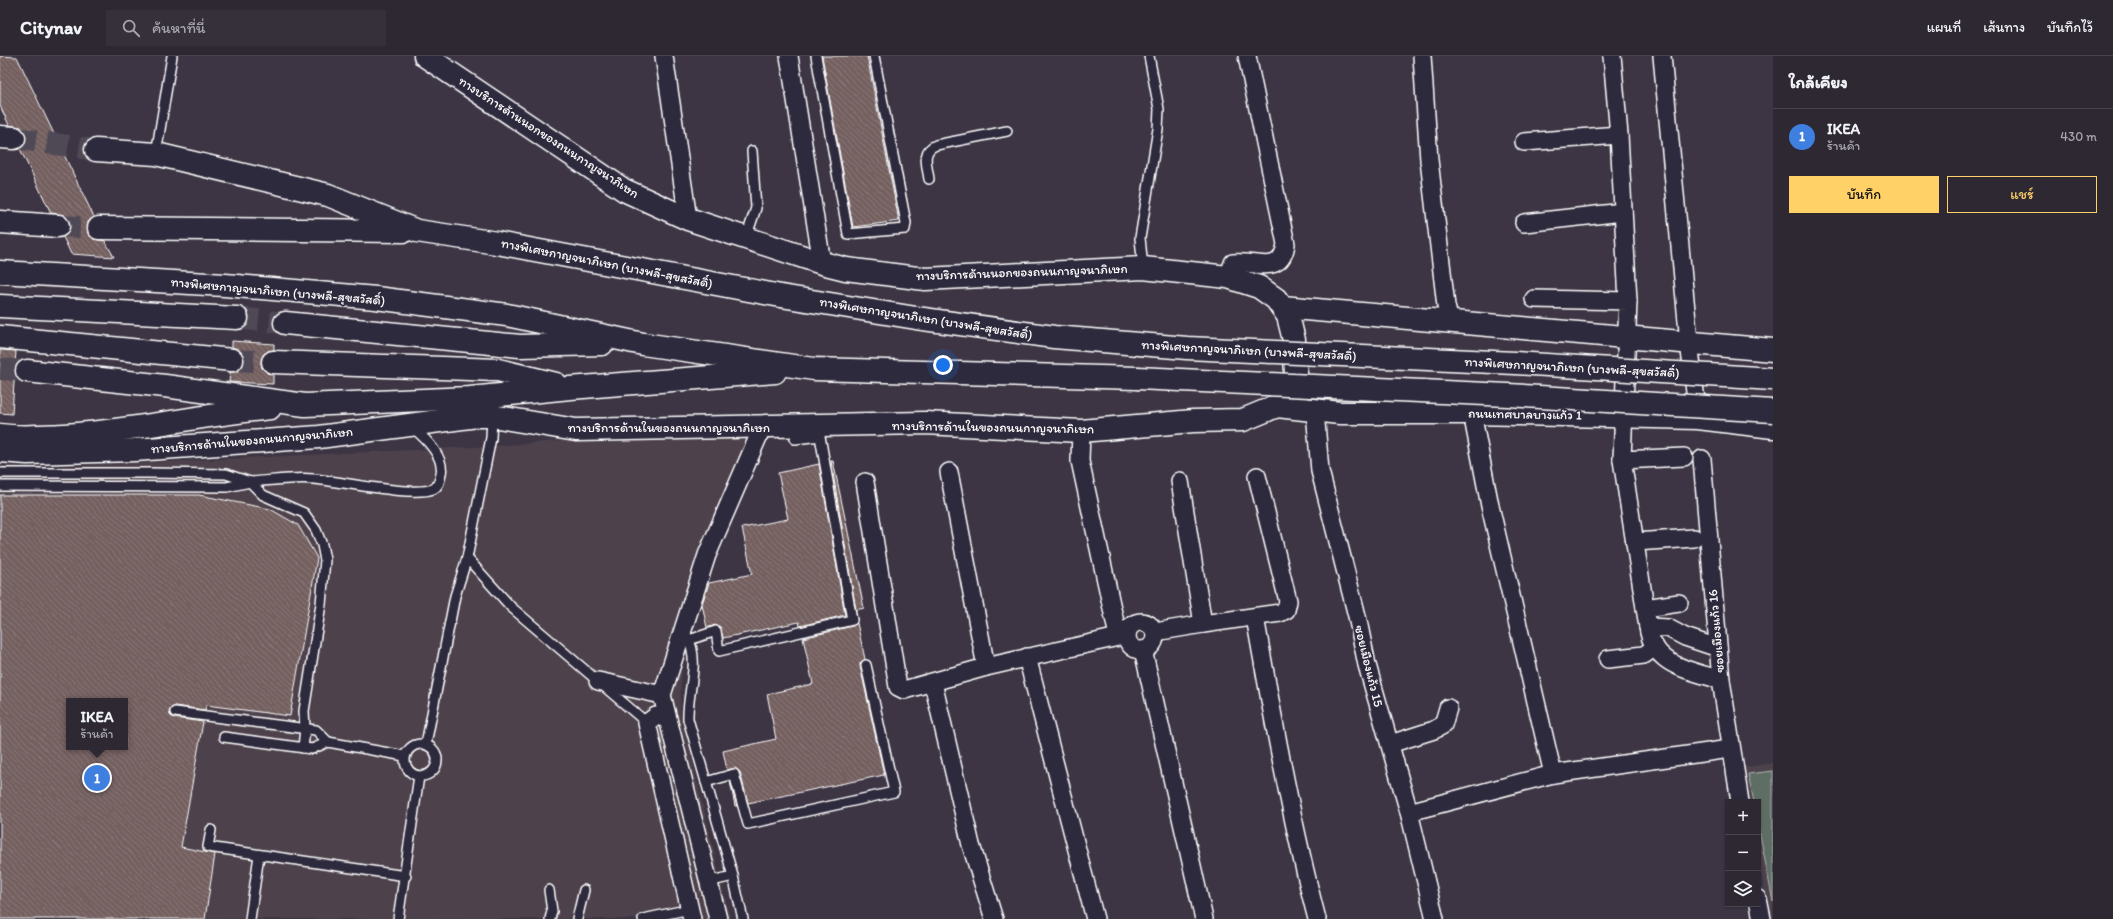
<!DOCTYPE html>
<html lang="th">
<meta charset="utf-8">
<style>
:root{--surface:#2e2833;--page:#36303b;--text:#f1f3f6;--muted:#a7a6ac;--line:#49444e;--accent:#ffd166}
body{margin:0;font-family:Itim,"Playpen Sans Thai",sans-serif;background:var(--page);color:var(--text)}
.controls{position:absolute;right:12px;bottom:12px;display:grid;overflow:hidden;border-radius:0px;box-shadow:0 1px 3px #0004}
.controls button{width:36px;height:36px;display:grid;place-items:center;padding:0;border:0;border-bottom:1px solid var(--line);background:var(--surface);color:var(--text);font:20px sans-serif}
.you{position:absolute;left:943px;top:309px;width:14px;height:14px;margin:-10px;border:3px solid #fff;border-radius:50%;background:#1a73e8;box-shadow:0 0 0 6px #1a73e833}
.badge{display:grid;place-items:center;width:26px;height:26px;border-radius:50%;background:var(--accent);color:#fff;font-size:13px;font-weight:700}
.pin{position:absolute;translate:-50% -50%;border:2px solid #fff;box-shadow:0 1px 4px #0006}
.popup{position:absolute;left:66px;top:642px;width:62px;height:52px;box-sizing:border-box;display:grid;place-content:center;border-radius:0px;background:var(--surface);filter:drop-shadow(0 1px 3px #0005);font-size:13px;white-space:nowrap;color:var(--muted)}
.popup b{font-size:15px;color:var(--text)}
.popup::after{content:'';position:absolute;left:50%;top:100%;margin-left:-8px;border:8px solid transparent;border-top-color:var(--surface)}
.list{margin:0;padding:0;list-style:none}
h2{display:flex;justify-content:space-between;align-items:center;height:52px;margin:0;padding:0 16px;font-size:17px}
h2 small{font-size:13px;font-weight:400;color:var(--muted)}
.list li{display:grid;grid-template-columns:26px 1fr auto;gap:12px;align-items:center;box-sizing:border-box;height:56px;padding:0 16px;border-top:1px solid var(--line)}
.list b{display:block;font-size:15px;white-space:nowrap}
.list p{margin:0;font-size:13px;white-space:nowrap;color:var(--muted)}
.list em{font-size:13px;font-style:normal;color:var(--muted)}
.actions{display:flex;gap:8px;padding:12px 16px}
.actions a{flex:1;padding:9px 0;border:1px solid var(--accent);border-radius:0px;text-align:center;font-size:14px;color:var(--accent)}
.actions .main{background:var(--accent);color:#111}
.icon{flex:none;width:22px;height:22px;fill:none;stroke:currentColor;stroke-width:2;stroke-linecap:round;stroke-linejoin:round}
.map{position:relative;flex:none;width:1773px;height:863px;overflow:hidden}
header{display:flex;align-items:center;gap:24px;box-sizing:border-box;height:56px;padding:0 20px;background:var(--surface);border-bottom:1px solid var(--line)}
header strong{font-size:19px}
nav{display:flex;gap:22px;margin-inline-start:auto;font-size:14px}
.search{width:280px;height:36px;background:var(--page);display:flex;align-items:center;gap:10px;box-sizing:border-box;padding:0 14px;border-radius:0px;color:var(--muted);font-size:15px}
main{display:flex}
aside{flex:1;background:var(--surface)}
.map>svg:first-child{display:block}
</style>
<header>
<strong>Citynav</strong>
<div class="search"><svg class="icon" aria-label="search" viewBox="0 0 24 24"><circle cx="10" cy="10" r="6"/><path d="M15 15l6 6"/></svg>ค้นหาที่นี่</div>
<nav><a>แผนที่</a><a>เส้นทาง</a><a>บันทึกไว้</a></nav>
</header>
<main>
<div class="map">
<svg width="1773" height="863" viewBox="0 0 1773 863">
<defs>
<pattern id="building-back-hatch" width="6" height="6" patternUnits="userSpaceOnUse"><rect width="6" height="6" fill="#746060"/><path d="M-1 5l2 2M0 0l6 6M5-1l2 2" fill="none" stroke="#897878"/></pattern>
</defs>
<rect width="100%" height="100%" fill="#3d3544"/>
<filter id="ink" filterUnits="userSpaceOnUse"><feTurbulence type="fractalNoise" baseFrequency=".025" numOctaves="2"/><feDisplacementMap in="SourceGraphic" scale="8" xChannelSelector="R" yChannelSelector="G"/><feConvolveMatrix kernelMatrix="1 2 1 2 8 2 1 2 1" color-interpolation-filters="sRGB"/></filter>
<g filter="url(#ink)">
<g fill="#4e424c" fill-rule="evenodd">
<path d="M 767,368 L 684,565 L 680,653 L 730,863 L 0,863 L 0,409 L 33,412 L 497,390 ZM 69,645 L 125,645 L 125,691 L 69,691 Z"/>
<polygon points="1773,707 1773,863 1770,863 1758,801 1758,746 1747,746 1740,712"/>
</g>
<polygon fill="#5f6e65" stroke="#afb6b2" points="1773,715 1773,846 1758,768 1758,746 1754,746 1748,718"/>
<g fill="url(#building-back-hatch)" stroke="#fff" fill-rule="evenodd">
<polygon points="0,0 17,1 94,161 88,166 88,178 93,183 105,185 114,201 71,198 63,181 69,177 70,170 69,165 65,159 51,157 20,93 26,83 25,77 21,71 9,69 0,50"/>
<polygon points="822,0 867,0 899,165 853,171"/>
<polygon points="232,285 274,288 274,294 267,295 261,305 262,312 267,317 273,319 273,328 229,326 230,316 237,316 242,312 244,305 240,294 232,291"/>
<polygon points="0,294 16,295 12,358 0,357"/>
<polygon points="831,405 833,405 864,552 856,554"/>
<polygon points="819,408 845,559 800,570 799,566 723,582 720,571 715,569 707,572 702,548 709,527 752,518 742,472 788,463 778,417"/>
<path d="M 0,439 L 199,439 L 270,453 L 298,469 L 317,502 L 290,660 L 206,649 L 205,654 L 175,650 L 169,655 L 170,659 L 174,662 L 203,666 L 181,791 L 215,798 L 205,863 L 0,863 ZM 69,645 L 125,645 L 125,691 L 69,691 Z"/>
<polygon points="857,567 865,603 860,607 860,610 884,719 748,747 740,716 735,712 727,714 723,695 776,683 767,638 813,628 803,582 853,570"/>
<polygon points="730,725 737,750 735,750"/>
</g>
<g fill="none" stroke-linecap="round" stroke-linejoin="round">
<g stroke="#504957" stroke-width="22" stroke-dasharray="22 11" stroke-linecap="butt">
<polyline points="14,82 96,94"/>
<polyline points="58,170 99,172"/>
<polyline points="237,262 285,267"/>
<polyline points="232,304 273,306"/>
<polyline points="0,313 27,315"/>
</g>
<defs>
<g id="lane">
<polyline points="816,0 848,178 905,173 906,167 874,0"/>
<polyline points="156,98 172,0"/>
<path d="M 929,123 C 927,109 921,95 936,89 L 1007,75"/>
<polyline points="746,182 756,152 752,95"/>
<polyline points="1143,212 1140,182 1158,73 1159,53 1149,0"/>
<polyline points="0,417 147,417 226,418 250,426 227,431 0,430"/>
<polyline points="250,426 263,439 304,457 316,474 322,489 325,504 321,548 304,655 305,672 303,692"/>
<path d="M 250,426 C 271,425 294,421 314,423 C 339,425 413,441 433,433 C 439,430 440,424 441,418 C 445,400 424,381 412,371"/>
<polyline points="467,502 511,551 647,667"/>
<path d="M 687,580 C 701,605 687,636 688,663 L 733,820 L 743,863"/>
<polyline points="689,584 716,575 719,595 852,564 820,380 795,383"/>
<polyline points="175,656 316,674 328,686"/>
<polyline points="224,681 312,693 328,686 405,700"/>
<circle cx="421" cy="704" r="16"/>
<polyline points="426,688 455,540 467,502 491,382 492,360"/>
<polyline points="706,726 734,718 748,768 894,736 866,609"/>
<polyline points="211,774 208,791 406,820"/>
<polyline points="708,826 733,820"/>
<polyline points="549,834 552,855 550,863"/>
<polyline points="250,863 259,799"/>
<polyline points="398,863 419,720"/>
<polyline points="577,863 584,834"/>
<polyline points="643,863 690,853"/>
</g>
<g id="street">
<polyline points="664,0 688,163"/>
<polyline points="789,0 822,207"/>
<polyline points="1422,0 1429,104 1446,250 1450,266"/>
<polyline points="1612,0 1619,79 1628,245"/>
<polyline points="1662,0 1689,286 1698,361"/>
<polyline points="1524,86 1619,79"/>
<polyline points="1524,167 1623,156"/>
<path d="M 1228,221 L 1233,207 C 1256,204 1281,221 1286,188 L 1247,0"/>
<polyline points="1534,243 1628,245 1622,404 1648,571"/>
<polyline points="1315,355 1320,415 1357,560 1367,609 1409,756 1435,863"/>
<polyline points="1472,357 1490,450 1553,718"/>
<polyline points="1081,375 1080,405 1118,580"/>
<polyline points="1702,403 1721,624 1740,746"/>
<polyline points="1622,404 1684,401"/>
<polyline points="949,416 986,611"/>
<polyline points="1180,425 1203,568"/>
<polyline points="865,426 898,631 904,634 986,611 1127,579"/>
<polyline points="1635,486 1694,482"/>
<polyline points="1645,552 1679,547"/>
<path d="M 1255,561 C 1273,662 1291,764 1317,863"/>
<circle cx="1141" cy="580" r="14"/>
<polyline points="1155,576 1203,568 1280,557 1286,554 1288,545 1257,420"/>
<path d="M 1718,592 L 1685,581 L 1668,572 L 1648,571 C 1653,610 1689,614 1721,624"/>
<polyline points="1143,594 1204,863"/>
<polyline points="1027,601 1095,863"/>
<polyline points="1608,603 1644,599 1655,591"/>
<polyline points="598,625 662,639"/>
<polyline points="933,627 971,789 994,863"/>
<polyline points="668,663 656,660 647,667 692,863"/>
<polyline points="1390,688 1434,674 1443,669 1448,652"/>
<polyline points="1409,756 1553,718 1730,693"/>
<polyline points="1758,843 1762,863"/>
<polyline points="718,863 662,639 707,499 762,372"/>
</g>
<g id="secondary">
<polyline points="1282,251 1773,294"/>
<polyline points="1277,350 1340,357 1472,357 1698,362 1773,371"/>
<polyline points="0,395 27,397 134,394 319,381 477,360 492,360 576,374 925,367 1081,375 1193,365 1243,364 1277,350 1296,318 1294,284 1288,260 1276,243 1259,231 1228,221 1143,212 925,223 846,213 822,207 688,163 624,134 425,0"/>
</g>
<g id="highway">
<polyline points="0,81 14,82"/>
<polyline points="96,94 156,98 328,139 417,175 497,187 781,240"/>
<polyline points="0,166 58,170"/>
<polyline points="99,172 404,175"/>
<polyline points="0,216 225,229 376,242 507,259 643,288 814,313 1137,322"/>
<polyline points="0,250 237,262"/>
<polyline points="285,267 520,290 602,288"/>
<polyline points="0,281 232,304"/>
<polyline points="273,306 498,314 556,328"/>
<polyline points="27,315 165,330 305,349 470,342 570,332 775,316"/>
<path d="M 0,379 C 21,382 42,380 64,379 C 133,375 201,359 270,352"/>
</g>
</defs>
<use href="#lane" stroke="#fff" stroke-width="12"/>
<use href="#street" stroke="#fff" stroke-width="20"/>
<use href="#secondary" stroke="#fff" stroke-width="25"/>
<use href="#highway" stroke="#fff" stroke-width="25"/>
<use href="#lane" stroke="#2f2a3d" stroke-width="9"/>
<use href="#street" stroke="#2f2a3d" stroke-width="17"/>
<use href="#secondary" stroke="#2f2a3d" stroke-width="22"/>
<use href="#highway" stroke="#2f2a3d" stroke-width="22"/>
<defs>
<g id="highway-bridge">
<polyline points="781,240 916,262 1054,281 1187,292 1515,307 1773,323"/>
<polyline points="1137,322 1508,339 1773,355"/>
</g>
</defs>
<use href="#highway-bridge" stroke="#fff" stroke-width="25" stroke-linecap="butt"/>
<use href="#highway-bridge" stroke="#2f2a3d" stroke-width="22"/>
</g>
</g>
<g text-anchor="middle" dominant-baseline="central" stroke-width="3" stroke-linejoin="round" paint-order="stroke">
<g font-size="13" fill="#fff" stroke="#2f2a3d">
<text transform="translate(549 81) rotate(33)">ทางบริการด้านนอกของถนนกาญจนาภิเษก</text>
<text transform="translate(607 207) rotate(11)">ทางพิเศษกาญจนาภิเษก (บางพลี-สุขสวัสดิ์)</text>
<text transform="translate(1022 216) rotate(-2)">ทางบริการด้านนอกของถนนกาญจนาภิเษก</text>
<text transform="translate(278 235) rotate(5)">ทางพิเศษกาญจนาภิเษก (บางพลี-สุขสวัสดิ์)</text>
<text transform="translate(926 262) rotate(9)">ทางพิเศษกาญจนาภิเษก (บางพลี-สุขสวัสดิ์)</text>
<text transform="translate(1249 294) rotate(3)">ทางพิเศษกาญจนาภิเษก (บางพลี-สุขสวัสดิ์)</text>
<text transform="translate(1572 311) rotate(3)">ทางพิเศษกาญจนาภิเษก (บางพลี-สุขสวัสดิ์)</text>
<text transform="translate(1525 358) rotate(1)">ถนนเทศบาลบางแก้ว 1</text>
<text x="669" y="371">ทางบริการด้านในของถนนกาญจนาภิเษก</text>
<text transform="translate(993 371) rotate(1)">ทางบริการด้านในของถนนกาญจนาภิเษก</text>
<text transform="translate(252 384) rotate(-5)">ทางบริการด้านในของถนนกาญจนาภิเษก</text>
<text transform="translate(1716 575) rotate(-95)">ซอยเมืองแก้ว 16</text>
<text transform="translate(1369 610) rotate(76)">ซอยเมืองแก้ว 15</text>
</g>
</g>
</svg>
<div class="controls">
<button>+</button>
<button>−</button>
<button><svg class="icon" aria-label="layers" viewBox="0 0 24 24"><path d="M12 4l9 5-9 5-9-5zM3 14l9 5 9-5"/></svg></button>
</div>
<div class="you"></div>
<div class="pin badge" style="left:97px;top:722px;background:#3f7fe0">1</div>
<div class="popup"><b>IKEA</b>ร้านค้า</div>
</div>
<aside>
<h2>ใกล้เคียง<small></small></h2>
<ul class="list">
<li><span class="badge" style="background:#3f7fe0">1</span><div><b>IKEA</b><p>ร้านค้า</p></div><em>430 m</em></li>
</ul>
<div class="actions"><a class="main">บันทึก</a><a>แชร์</a></div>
</aside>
</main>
